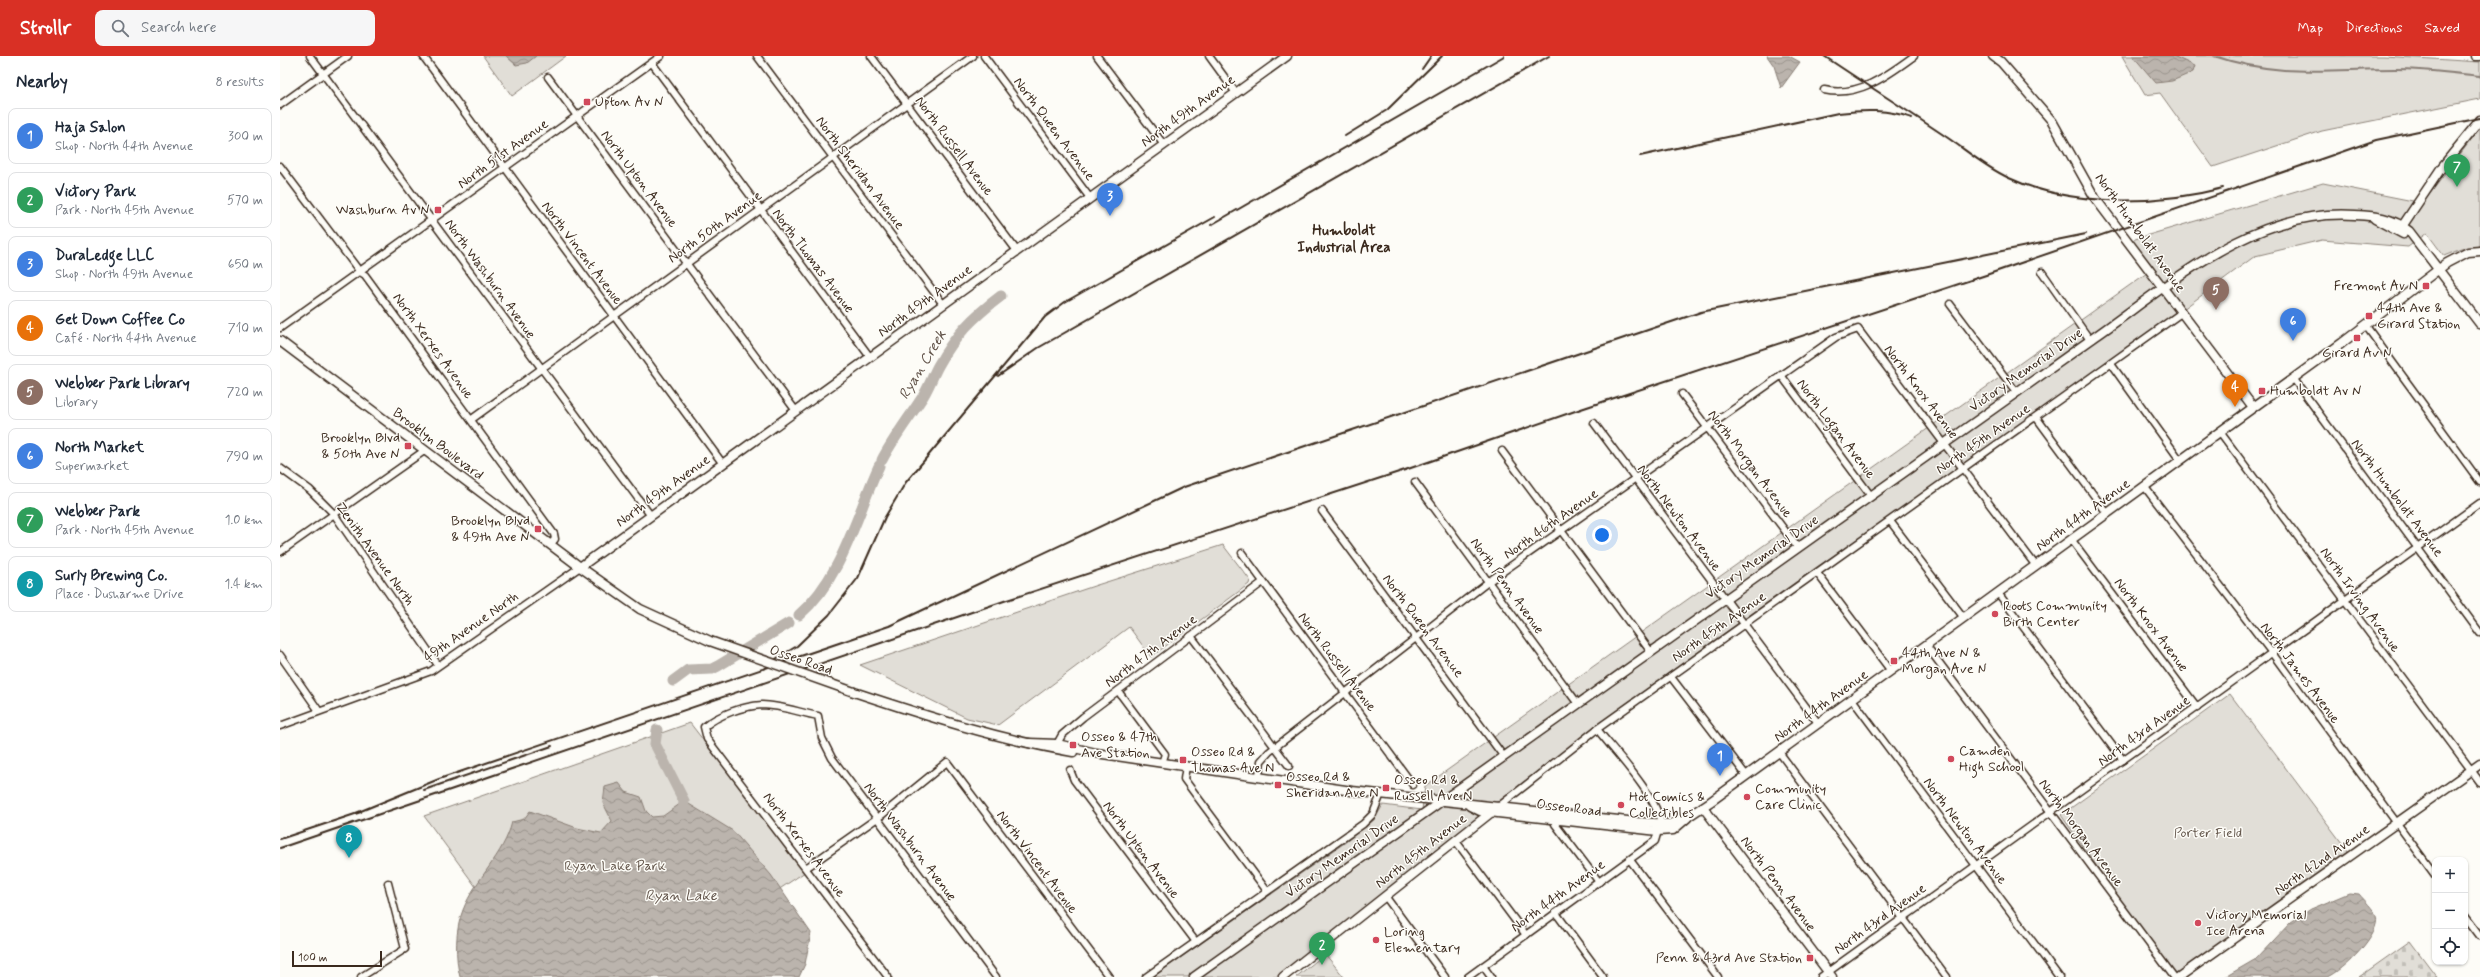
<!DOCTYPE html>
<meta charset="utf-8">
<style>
:root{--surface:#fff;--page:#f6f6f7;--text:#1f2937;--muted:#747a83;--line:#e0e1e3;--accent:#d93025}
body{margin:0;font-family:Mynerve,sans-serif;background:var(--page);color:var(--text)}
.controls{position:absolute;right:12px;bottom:12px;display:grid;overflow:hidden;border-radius:8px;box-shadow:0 1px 3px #0004}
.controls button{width:36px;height:36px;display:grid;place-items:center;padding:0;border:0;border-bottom:1px solid var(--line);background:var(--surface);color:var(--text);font:20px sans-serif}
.scale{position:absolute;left:12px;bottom:10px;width:90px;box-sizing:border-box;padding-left:4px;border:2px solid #3b2a1e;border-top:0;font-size:11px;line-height:14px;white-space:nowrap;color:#3b2a1e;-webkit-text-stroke:3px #fdfcf7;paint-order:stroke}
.you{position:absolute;left:1322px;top:479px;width:14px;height:14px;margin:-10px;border:3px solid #fff;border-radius:50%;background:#1a73e8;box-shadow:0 0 0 6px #1a73e833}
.badge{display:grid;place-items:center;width:26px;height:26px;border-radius:50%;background:var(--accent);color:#fff;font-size:13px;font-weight:700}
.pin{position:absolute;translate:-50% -33px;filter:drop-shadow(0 1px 2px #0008)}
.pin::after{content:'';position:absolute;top:21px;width:14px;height:12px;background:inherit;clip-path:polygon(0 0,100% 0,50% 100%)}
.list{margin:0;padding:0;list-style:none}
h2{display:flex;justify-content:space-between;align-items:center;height:52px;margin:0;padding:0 16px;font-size:17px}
h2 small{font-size:13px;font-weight:400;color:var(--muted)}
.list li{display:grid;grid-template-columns:26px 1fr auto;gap:12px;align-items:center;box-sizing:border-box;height:56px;margin:0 8px 8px;padding:0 8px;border:1px solid var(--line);border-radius:8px}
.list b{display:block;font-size:15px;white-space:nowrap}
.list p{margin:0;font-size:13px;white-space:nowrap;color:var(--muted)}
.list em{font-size:13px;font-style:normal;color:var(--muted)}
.icon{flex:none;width:22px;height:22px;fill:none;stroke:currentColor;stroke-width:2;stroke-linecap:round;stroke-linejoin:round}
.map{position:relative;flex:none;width:2200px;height:921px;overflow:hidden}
header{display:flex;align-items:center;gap:24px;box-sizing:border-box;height:56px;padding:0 20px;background:var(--accent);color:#fff}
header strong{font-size:19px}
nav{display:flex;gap:22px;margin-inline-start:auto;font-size:14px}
.search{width:280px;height:36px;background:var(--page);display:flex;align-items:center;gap:10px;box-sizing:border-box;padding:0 14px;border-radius:8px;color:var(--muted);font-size:15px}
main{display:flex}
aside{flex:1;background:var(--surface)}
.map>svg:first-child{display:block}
</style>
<header>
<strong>Strollr</strong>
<div class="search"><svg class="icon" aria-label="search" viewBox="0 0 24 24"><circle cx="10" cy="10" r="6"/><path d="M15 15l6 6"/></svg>Search here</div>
<nav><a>Map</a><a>Directions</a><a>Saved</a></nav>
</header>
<main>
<aside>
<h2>Nearby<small>8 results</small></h2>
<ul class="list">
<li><span class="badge" style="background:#3f7fe0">1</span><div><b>Haja Salon</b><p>Shop · North 44th Avenue</p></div><em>300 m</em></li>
<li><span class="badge" style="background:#2e9e5b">2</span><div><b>Victory Park</b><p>Park · North 45th Avenue</p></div><em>570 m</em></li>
<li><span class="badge" style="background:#3f7fe0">3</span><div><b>DuraLedge LLC</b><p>Shop · North 49th Avenue</p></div><em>650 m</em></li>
<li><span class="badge" style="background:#e8710a">4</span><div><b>Get Down Coffee Co</b><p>Café · North 44th Avenue</p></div><em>710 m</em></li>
<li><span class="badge" style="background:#8d6e63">5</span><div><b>Webber Park Library</b><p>Library</p></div><em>720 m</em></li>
<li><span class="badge" style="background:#3f7fe0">6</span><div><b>North Market</b><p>Supermarket</p></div><em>790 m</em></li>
<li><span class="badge" style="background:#2e9e5b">7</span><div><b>Webber Park</b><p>Park · North 45th Avenue</p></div><em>1.0 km</em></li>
<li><span class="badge" style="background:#0f9aa8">8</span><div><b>Surly Brewing Co.</b><p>Place · Dusharme Drive</p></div><em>1.4 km</em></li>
</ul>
</aside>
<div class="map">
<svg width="2200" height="921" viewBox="0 0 2200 921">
<defs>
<pattern id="cemetery-stones" width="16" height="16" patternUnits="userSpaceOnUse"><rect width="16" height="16" fill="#e1ded7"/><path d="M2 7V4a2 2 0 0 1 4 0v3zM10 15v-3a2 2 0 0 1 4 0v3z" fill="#c2bfb8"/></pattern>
<pattern id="water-waves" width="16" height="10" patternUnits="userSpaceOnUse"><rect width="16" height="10" fill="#bbb4ad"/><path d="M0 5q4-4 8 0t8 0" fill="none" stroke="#99938c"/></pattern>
</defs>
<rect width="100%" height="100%" fill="#fdfcf7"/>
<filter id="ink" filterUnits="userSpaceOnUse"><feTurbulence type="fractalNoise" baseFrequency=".025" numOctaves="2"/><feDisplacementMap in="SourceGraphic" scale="8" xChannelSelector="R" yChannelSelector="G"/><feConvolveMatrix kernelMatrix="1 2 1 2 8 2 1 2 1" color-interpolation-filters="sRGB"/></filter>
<g filter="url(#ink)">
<polygon fill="url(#cemetery-stones)" stroke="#8e847a" points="2130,885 2157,921 2079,921"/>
<g fill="#e1ded7" stroke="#8e847a">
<polygon points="203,0 286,0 232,40"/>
<polygon points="1842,0 2104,0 2200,6 2200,43 2042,75 1933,111 1880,37 1865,39"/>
<polygon points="2200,72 2200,190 2181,193 2164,200 2147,177 2128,191 2042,184 1975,200 1784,341 1754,358 1682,411 1534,513 1315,670 996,921 873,921 1063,788 1094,764 1103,749 1142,754 1145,730 1867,217 1845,186 2043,127 2143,147"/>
<polygon points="943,489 970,524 969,528 871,601 849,571 718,669 687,662 580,609 817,529"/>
<polygon points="1950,638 2071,799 1894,921 1781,759"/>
<polygon points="410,667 525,816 368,921 262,921 144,760"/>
<polygon points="1045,898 1064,921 1016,921"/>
</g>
<g fill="url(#water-waves)" stroke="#887d74">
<polygon points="226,0 256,0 247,7 236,9"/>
<polygon points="1487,0 1509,0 1520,6 1501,32 1494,10"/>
<polygon points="1853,0 1893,0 1915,10 1913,16 1892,25 1876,27"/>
<path d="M 339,727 L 346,736 L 361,741 L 366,755 L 372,761 L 383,760 L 404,745 L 453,775 L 491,819 L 531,877 L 525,908 L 519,921 L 180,921 C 175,902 175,873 183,854 C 195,823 224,799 232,766 L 244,763 L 250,755 L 297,772 L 321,777 L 332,765 L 323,747 L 325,731 Z"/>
<path d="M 2069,837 L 2079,838 C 2084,844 2094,853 2096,860 C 2102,877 2063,915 2048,921 L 1945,921 L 1976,903 L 2011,866 L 2031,853 Z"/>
</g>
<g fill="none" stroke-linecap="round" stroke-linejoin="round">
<path stroke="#887d74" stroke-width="2" d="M 1934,0 C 1999,22 2049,13 2115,13 C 2143,13 2172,17 2200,20"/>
<g stroke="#bbb4ad" stroke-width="11">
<path d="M 602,404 C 613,383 627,365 640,345 C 648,334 652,321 658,310 C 675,279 693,261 721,240"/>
<path d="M 519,559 C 562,522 576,460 599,410"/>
<polyline points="393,625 408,614 432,613 438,610 509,567"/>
<polyline points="377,674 375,688 404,745 403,758"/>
</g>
<defs>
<g id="street">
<polyline points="30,0 371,460"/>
<polyline points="143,0 443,408"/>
<polyline points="477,0 663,248"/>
<polyline points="591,0 737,195"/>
<polyline points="704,0 810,142"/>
<polyline points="817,0 884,89"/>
<polyline points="929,0 956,37"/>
<polyline points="372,7 590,301"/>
<polyline points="268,21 516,355"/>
<path d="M 1544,34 C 1578,42 1608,19 1634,0"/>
<polyline points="0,49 68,0"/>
<polyline points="0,110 80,216 85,219 274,478 275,483 270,489"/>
<polyline points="1762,216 1810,284"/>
<polyline points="1670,248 1737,337"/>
<polyline points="2086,270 2200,426"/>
<polyline points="0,272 381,0"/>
<polyline points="1831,308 1900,404"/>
<polyline points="1501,319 1591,440"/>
<polyline points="2013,322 2200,577"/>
<polyline points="1402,338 1518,492"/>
<polyline points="1756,361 1827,457"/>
<polyline points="192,363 693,0"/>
<polyline points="1314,367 1538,667"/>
<polyline points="1940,376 2200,726"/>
<polyline points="1222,395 1371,596"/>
<polyline points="0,412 30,434 54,458 158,609"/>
<polyline points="1135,426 1298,648"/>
<polyline points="1864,430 1992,597 2155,819"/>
<polyline points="1042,455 1224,701"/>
<polyline points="1610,465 1684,562"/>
<polyline points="1791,483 1917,651"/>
<polyline points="0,496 144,395"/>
<polyline points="962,497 1133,729"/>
<polyline points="1537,517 1611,615"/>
<polyline points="1718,537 1843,704"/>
<polyline points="911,580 1009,710"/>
<polyline points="1646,589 1894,921"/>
<polyline points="0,599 39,655"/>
<polyline points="1391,621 1466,719"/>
<polyline points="838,635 885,698 882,707"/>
<polyline points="1572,643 1779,921"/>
<polyline points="0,670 151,615 300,511"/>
<path d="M 1317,673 C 1335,696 1377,740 1381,768"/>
<polyline points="777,688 782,679 803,661 983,526"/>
<polyline points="1499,696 1667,921"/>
<polyline points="906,710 904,723 987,835"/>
<polyline points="790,714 794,724 916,886"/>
<polyline points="979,719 981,705 989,696 1208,526 1556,281 1578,273 1756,510"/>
<polyline points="1218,751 1317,673 1901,257"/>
<polyline points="1276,764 1275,768 1319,826"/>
<polyline points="1175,784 1246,879"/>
<polyline points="1350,804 1438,921"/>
<polyline points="526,812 603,758 667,706 829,921"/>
<polyline points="1105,840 1165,921"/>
<polyline points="1276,857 1323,921"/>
<polyline points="2185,860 2200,880"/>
<polyline points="1203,910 1211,921"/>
<polyline points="81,921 125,893 108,827"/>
<path d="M 608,921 L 427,683 L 424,671 C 438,659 463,650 482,649 C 500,649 521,657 538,660 L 542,682 L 552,702 L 716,921"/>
<polyline points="866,921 1083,768 1093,758 1101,738"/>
<polyline points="1188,921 1375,785 1378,775"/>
<polyline points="1541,921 2200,447"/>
</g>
<g id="secondary">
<polyline points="1713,0 1721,6 1772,65 1815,142 1973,351"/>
<polyline points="2196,0 2200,0"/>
<polyline points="2095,163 2123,178"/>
<polyline points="2119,175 2162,111 2200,64"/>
<polyline points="0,285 300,511 360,553 430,585"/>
<polyline points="300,511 1007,0"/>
<path d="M 574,636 C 646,660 718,683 793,696"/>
<polyline points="749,687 777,688 816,697 1072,735 1357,766 1390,768 1409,760 1430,746 2062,287 2167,207 2188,196 2200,195"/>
<polyline points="1190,750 1200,755 1378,775 1393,774 1407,762"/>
<polyline points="1423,751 1552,921"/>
<path d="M 914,921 L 1816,280 C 1893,226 1974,152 2075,159 C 2095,160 2112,161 2129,175 L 2200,268"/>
<polyline points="1003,921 1218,751"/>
<polyline points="1899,921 2200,708"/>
</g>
</defs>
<use href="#street" stroke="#3b2a1e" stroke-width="9"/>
<use href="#secondary" stroke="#3b2a1e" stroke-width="11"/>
<use href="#street" stroke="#fdfcf7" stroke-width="6"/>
<use href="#secondary" stroke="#fdfcf7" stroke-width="8"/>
<g stroke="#3b2a1e" stroke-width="2">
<path d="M 1544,0 C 1584,27 1625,53 1665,80 C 1686,94 1705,111 1729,122 C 1791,151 1878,149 1943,132"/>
<polyline points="1142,13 1151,0"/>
<polyline points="1065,80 1107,54 1162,0"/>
<path d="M 1360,100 L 1558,57 C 1583,54 1608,53 1632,62"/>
<polyline points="931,169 1224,0"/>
<polyline points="718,320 758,292 1269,0"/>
<polyline points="489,607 517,590 549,559 578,522 605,461 626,426 765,261 785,246 935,161"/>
<polyline points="144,734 272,690"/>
<polyline points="76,757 159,723 609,570 904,431 1421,256 1806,178"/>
<polyline points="0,783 81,756"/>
<polyline points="0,792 727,544 1125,414 1301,353 1706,219 2096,84 2200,62"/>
</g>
<defs>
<polyline id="secondary-bridge" points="430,585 574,636"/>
</defs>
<use href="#secondary-bridge" stroke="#3b2a1e" stroke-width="11" stroke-linecap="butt"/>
<use href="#secondary-bridge" stroke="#fdfcf7" stroke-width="8"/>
</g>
</g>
<g fill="#d1495b" stroke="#fdfcf7" stroke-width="1.5">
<rect x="303" y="42" width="8" height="8" rx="2"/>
<rect x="154" y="150" width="8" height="8" rx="2"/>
<rect x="2142" y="226" width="8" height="8" rx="2"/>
<rect x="2085" y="256" width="8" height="8" rx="2"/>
<rect x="2073" y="278" width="8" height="8" rx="2"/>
<rect x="1978" y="331" width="8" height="8" rx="2"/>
<rect x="124" y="386" width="8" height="8" rx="2"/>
<rect x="254" y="469" width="8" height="8" rx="2"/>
<circle cx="1715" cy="558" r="4"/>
<rect x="1610" y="601" width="8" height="8" rx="2"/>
<rect x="789" y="685" width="8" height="8" rx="2"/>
<circle cx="1671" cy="703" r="4"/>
<rect x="899" y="700" width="8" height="8" rx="2"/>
<rect x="994" y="725" width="8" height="8" rx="2"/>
<rect x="1102" y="728" width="8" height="8" rx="2"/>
<circle cx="1467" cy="741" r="4"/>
<circle cx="1341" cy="749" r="4"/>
<circle cx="1918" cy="867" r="4"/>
<circle cx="1096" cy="884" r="4"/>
<rect x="1526" y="898" width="8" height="8" rx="2"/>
</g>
<g text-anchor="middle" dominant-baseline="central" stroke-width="3" stroke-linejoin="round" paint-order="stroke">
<g font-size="14" fill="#3b2a1e" stroke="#fdfcf7" text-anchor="start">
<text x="315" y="46">Upton Av N</text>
<text x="150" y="154" text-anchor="end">Washburn Av N</text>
<text x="2138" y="230" text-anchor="end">Fremont Av N</text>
<text x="2097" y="252">44th Ave &amp;<tspan x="2097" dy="16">Girard Station</tspan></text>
<text x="2077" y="297" text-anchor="middle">Girard Av N</text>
<text x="1990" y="335">Humboldt Av N</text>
<text x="120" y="382" text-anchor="end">Brooklyn Blvd<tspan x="120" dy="16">&amp; 50th Ave N</tspan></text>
<text x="250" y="465" text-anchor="end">Brooklyn Blvd<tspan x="250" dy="16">&amp; 49th Ave N</tspan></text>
<text x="1723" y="550">Roots Community<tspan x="1723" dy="16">Birth Center</tspan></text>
<text x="1622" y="597">44th Ave N &amp;<tspan x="1622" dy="16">Morgan Ave N</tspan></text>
<text x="801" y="681">Osseo &amp; 47th<tspan x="801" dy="16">Ave Station</tspan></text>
<text x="1679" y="695">Camden<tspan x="1679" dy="16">High School</tspan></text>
<text x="911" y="696">Osseo Rd &amp;<tspan x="911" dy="16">Thomas Ave N</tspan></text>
<text x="1006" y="721">Osseo Rd &amp;<tspan x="1006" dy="16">Sheridan Ave N</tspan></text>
<text x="1114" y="724">Osseo Rd &amp;<tspan x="1114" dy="16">Russell Ave N</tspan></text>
<text x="1475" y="733">Community<tspan x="1475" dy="16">Care Clinic</tspan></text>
<text x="1349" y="741">Hot Comics &amp;<tspan x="1349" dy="16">Collectibles</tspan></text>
<text x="1926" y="859">Victory Memorial<tspan x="1926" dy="16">Ice Arena</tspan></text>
<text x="1104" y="876">Loring<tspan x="1104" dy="16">Elementary</tspan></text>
<text x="1522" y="902" text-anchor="end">Penn &amp; 43rd Ave Station</text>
</g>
<g font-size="14" fill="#3b2a1e" stroke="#fdfcf7">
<text transform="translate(908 55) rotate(-36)">North 49th Avenue</text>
<text transform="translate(774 73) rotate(53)">North Queen Avenue</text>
<text transform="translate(674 90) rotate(53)">North Russell Avenue</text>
<text transform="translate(223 98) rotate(-36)">North 51st Avenue</text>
<text transform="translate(580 117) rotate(53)">North Sheridan Avenue</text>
<text transform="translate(359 123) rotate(53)">North Upton Avenue</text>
<text transform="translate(435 171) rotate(-36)">North 50th Avenue</text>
<text transform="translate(1860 177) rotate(54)">North Humboldt Avenue</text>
<text transform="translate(302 197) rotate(53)">North Vincent Avenue</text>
<text transform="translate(533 205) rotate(53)">North Thomas Avenue</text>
<text transform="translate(210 223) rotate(54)">North Washburn Avenue</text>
<text transform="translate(645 245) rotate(-36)">North 49th Avenue</text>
<text transform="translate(153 290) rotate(54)">North Xerxes Avenue</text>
<text transform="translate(1746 314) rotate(-35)">Victory Memorial Drive</text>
<text transform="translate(1641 336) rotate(53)">North Knox Avenue</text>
<text transform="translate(1556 373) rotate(53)">North Logan Avenue</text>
<text transform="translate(1703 383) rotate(-35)">North 45th Avenue</text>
<text transform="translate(158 388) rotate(37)">Brooklyn Boulevard</text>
<text transform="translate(1470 408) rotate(53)">North Morgan Avenue</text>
<text transform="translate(383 435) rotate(-36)">North 49th Avenue</text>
<text transform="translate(2117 442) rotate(53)">North Humboldt Avenue</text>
<text transform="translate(1803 459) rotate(-36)">North 44th Avenue</text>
<text transform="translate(1399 462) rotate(53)">North Newton Avenue</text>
<text transform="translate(1271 468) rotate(-35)">North 46th Avenue</text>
<text transform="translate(95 498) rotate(54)">Zenith Avenue North</text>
<text transform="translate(1482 501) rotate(-35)">Victory Memorial Drive</text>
<text transform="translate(1227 530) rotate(54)">North Penn Avenue</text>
<text transform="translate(2080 544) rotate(54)">North Irving Avenue</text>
<text transform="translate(1871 569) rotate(53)">North Knox Avenue</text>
<text transform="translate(1143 570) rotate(53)">North Queen Avenue</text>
<text transform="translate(191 571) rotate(-35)">49th Avenue North</text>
<text transform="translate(1439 571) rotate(-35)">North 45th Avenue</text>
<text transform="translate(871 595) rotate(-37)">North 47th Avenue</text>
<text transform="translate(521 604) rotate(19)">Osseo Road</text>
<text transform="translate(1057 606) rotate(53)">North Russell Avenue</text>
<text transform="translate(2020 617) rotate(53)">North James Avenue</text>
<text transform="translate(1541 650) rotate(-36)">North 44th Avenue</text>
<text transform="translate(1864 675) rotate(-36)">North 43rd Avenue</text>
<text transform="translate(1289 752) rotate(7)">Osseo Road</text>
<text transform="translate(1685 775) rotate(53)">North Newton Avenue</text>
<text transform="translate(1801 777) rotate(53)">North Morgan Avenue</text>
<text transform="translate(630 786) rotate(53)">North Washburn Avenue</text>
<text transform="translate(524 789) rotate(53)">North Xerxes Avenue</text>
<text transform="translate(861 794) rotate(53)">North Upton Avenue</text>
<text transform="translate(1141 795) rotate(-38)">North 45th Avenue</text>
<text transform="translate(1062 800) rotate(-35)">Victory Memorial Drive</text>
<text transform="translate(2042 804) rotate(-35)">North 42nd Avenue</text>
<text transform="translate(757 806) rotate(53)">North Vincent Avenue</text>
<text transform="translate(1498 828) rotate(53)">North Penn Avenue</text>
<text transform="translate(1278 840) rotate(-36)">North 44th Avenue</text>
<text transform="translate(1600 863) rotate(-36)">North 43rd Avenue</text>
</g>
<g font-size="14" fill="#64574c" stroke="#fdfcf7">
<text x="1928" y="777">Porter Field</text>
<text x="335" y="810">Ryan Lake Park</text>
</g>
<g font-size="15" font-weight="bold" fill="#3b2a1e" stroke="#fdfcf7">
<text x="1064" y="175">Humboldt<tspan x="1064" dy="17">Industrial Area</tspan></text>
</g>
<g font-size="15" font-style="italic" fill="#615349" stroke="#fdfcf7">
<text transform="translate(643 309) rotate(-59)">Ryan Creek</text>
<text x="401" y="840">Ryan Lake</text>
</g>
</g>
</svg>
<div class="controls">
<button>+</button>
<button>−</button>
<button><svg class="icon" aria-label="locate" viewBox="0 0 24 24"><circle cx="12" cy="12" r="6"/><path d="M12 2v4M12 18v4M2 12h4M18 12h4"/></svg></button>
</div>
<div class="scale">100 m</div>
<div class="you"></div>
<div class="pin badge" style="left:1440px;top:720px;background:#3f7fe0">1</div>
<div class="pin badge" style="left:1042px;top:909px;background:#2e9e5b">2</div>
<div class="pin badge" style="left:830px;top:160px;background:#3f7fe0">3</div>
<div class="pin badge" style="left:1955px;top:351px;background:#e8710a">4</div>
<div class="pin badge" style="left:1936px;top:254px;background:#8d6e63">5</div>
<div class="pin badge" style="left:2013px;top:285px;background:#3f7fe0">6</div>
<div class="pin badge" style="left:2177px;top:131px;background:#2e9e5b">7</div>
<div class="pin badge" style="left:69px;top:802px;background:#0f9aa8">8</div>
</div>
</main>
